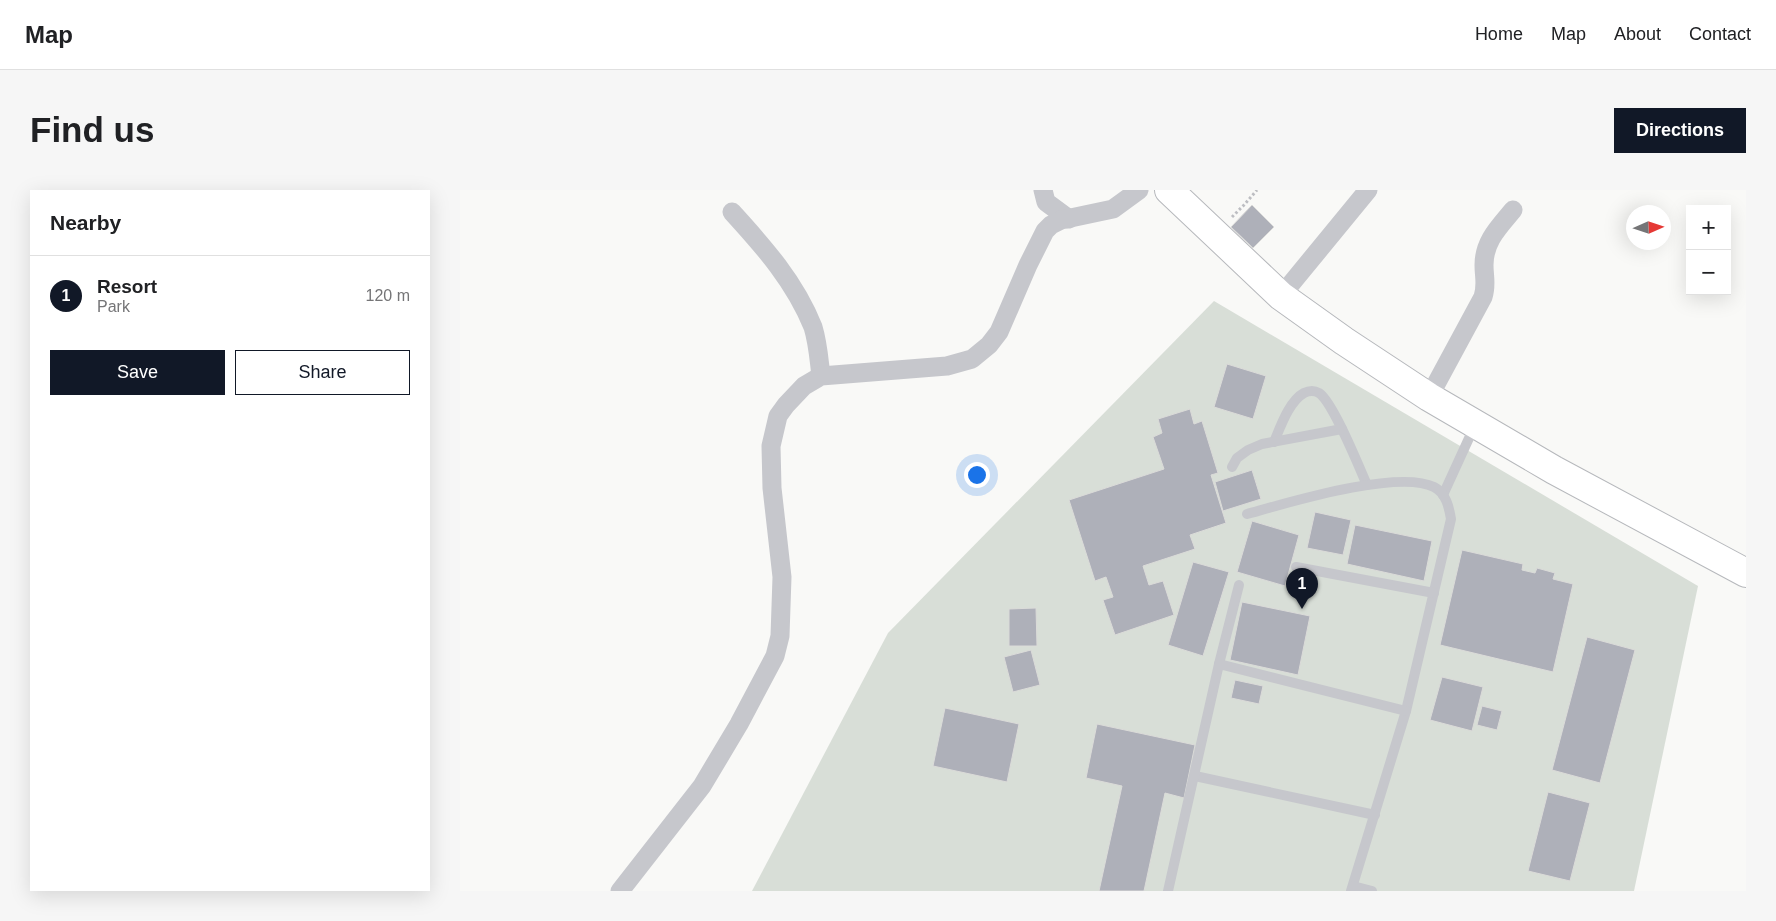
<!DOCTYPE html>
<meta charset="utf-8">
<style>
:root{--surface:#fff;--page:#f6f6f6;--text:#202124;--muted:#757577;--line:#e0e0e0;--accent:#111827}
body{margin:0;font-family:Helvetica,sans-serif;background:var(--page);color:var(--text)}
.controls{position:absolute;right:15px;top:15px;display:grid;overflow:hidden;border-radius:0px;box-shadow:0 5px 20px #0002}
.controls button{width:45px;height:45px;display:grid;place-items:center;padding:0;border:0;border-bottom:1px solid var(--line);background:var(--surface);color:var(--text);font:25px sans-serif}
.compass{position:absolute;left:1166px;top:15px;width:45px;height:45px;border-radius:50%;background:var(--surface);box-shadow:0 5px 20px #0002;rotate:87deg}
.you{position:absolute;left:516px;top:284px;width:18px;height:18px;margin:-12px;border:4px solid #fff;border-radius:50%;background:#1a73e8;box-shadow:0 0 0 8px #1a73e833}
.badge{display:grid;place-items:center;width:32px;height:32px;border-radius:50%;background:var(--accent);color:#fff;font-size:16px;font-weight:700}
.pin{position:absolute;translate:-50% -41px;filter:drop-shadow(0 1px 2px #0008)}
.pin::after{content:'';position:absolute;top:26px;width:18px;height:15px;background:inherit;clip-path:polygon(0 0,100% 0,50% 100%)}
.list{margin:0;padding:0;list-style:none}
h2{display:flex;justify-content:space-between;align-items:center;height:65px;margin:0;padding:0 20px;font-size:21px}
h2 small{font-size:16px;font-weight:400;color:var(--muted)}
.list li{display:grid;grid-template-columns:32px 1fr auto;gap:15px;align-items:center;box-sizing:border-box;height:80px;padding:0 20px;border-top:1px solid var(--line)}
.list b{display:block;font-size:19px;white-space:nowrap}
.list p{margin:0;font-size:16px;white-space:nowrap;color:var(--muted)}
.list em{font-size:16px;font-style:normal;color:var(--muted)}
.actions{display:flex;gap:10px;padding:15px 20px}
.actions a{flex:1;padding:11px 0;border:1px solid var(--accent);border-radius:0px;text-align:center;font-size:18px;color:var(--accent)}
.actions .main{background:var(--accent);color:#fff}
.map{position:relative;flex:none;width:1286px;height:701px;overflow:hidden;border-radius:0px}
header{display:flex;align-items:center;gap:30px;box-sizing:border-box;height:70px;padding:0 25px;background:var(--surface);border-bottom:1px solid var(--line)}
header strong{font-size:24px}
nav{display:flex;gap:28px;margin-inline-start:auto;font-size:18px}
.intro{display:flex;align-items:center;justify-content:space-between;box-sizing:border-box;height:120px;padding:0 30px}
h1{margin:0;font-size:35px}
.button{padding:12px 22px;border-radius:0px;background:var(--accent);color:#fff;font-size:18px;font-weight:700}
main{display:flex;gap:30px;padding:0 30px}
aside{flex:1;background:var(--surface);border-radius:0px;box-shadow:0 5px 20px #0002}
.map>svg:first-child{display:block}
</style>
<header>
<strong>Map</strong>
<nav><a>Home</a><a>Map</a><a>About</a><a>Contact</a></nav>
</header>
<div class="intro"><h1>Find us</h1><a class="button">Directions</a></div>
<main>
<aside>
<h2>Nearby<small></small></h2>
<ul class="list">
<li><span class="badge">1</span><div><b>Resort</b><p>Park</p></div><em>120 m</em></li>
</ul>
<div class="actions"><a class="main">Save</a><a>Share</a></div>
</aside>
<div class="map">
<svg width="1286" height="701" viewBox="0 0 1286 701">
<rect width="100%" height="100%" fill="#f9f9f7"/>
<polygon fill="#d8ded7" points="754,111 1238,396 1174,701 292,701 428,443"/>
<g fill="#aeb0b9" stroke="#dbdbd9">
<polygon points="792,15 814,37 793,58 771,37"/>
<polygon points="767,174 806,186 793,229 754,217"/>
<polygon points="730,219 734,234 742,231 758,283 751,285 766,333 730,345 735,359 683,376 689,395 703,391 714,425 655,445 643,410 653,407 646,387 635,391 609,310 704,279 693,247 702,243 698,229"/>
<polygon points="792,280 801,309 763,321 755,292"/>
<polygon points="855,322 891,330 883,365 847,358"/>
<polygon points="792,331 839,345 825,396 777,382"/>
<polygon points="895,335 972,351 964,391 887,374"/>
<polygon points="1002,360 1063,374 1062,380 1075,383 1077,378 1095,383 1093,389 1113,394 1093,482 980,455"/>
<polygon points="733,372 769,382 743,466 708,455"/>
<polygon points="782,412 850,426 838,485 770,470"/>
<polygon points="576,418 577,456 549,456 549,419"/>
<polygon points="1127,447 1175,460 1140,593 1092,580"/>
<polygon points="571,460 580,495 553,502 544,467"/>
<polygon points="982,487 1023,497 1012,541 970,530"/>
<polygon points="775,490 803,496 799,514 771,508"/>
<polygon points="1022,516 1042,521 1037,540 1017,535"/>
<polygon points="485,518 559,534 547,592 473,576"/>
<polygon points="637,534 735,555 724,608 705,603 684,701 639,701 662,596 626,588"/>
<polygon points="1088,602 1130,613 1110,691 1068,681"/>
</g>
<g fill="none" stroke-linecap="round" stroke-linejoin="round">
<defs>
<polyline id="highway" points="709,0 821,106 884,151 969,207 1094,280 1286,383"/>
</defs>
<use href="#highway" stroke="#b6b8bc" stroke-width="30"/>
<polyline stroke="#bdbec2" stroke-width="3" stroke-dasharray="2.5 2.5" stroke-linecap="butt" points="772,27 784,15 797,0"/>
<g stroke="#c6c7cc" stroke-width="10">
<path d="M 814,252 C 820,238 829,211 844,203 C 848,201 854,200 859,203 C 873,212 899,277 907,295"/>
<polyline points="772,277 777,268 788,260 802,254 882,239"/>
<polyline points="983,305 1015,235"/>
<path d="M 787,324 C 827,313 938,279 974,297 C 986,303 989,317 991,329 L 946,521 L 891,701"/>
<polyline points="836,377 974,403"/>
<polyline points="759,474 779,395"/>
<polyline points="735,586 915,625"/>
<polyline points="893,696 912,701"/>
<polyline points="708,701 759,474 946,521"/>
</g>
<g stroke="#c6c7cc" stroke-width="19">
<polyline points="583,0 586,12 609,29"/>
<path d="M 272,22 C 304,57 335,92 353,137 C 358,153 359,170 361,186"/>
<polyline points="821,106 908,0"/>
<path d="M 969,207 L 1023,107 C 1027,95 1024,87 1024,75 C 1024,51 1039,37 1053,20"/>
<polyline points="160,701 242,596 279,534 315,466 320,446 322,387 312,298 311,256 318,226 326,215 344,196 361,186 487,176 512,169 529,155 539,142 568,75 585,41 591,35 601,30 653,19 679,0"/>
</g>
<use href="#highway" stroke="#fff" stroke-width="28"/>
</g>
</svg>
<div class="controls">
<button>+</button>
<button>−</button>
</div>
<svg class="compass" viewBox="-18 -18 36 36"><path d="M0-13l5 13h-10z" fill="#e53935"/><path d="M0 13l5-13h-10z" fill="#757577"/></svg>
<div class="you"></div>
<div class="pin badge" style="left:842px;top:419px">1</div>
</div>
</main>
